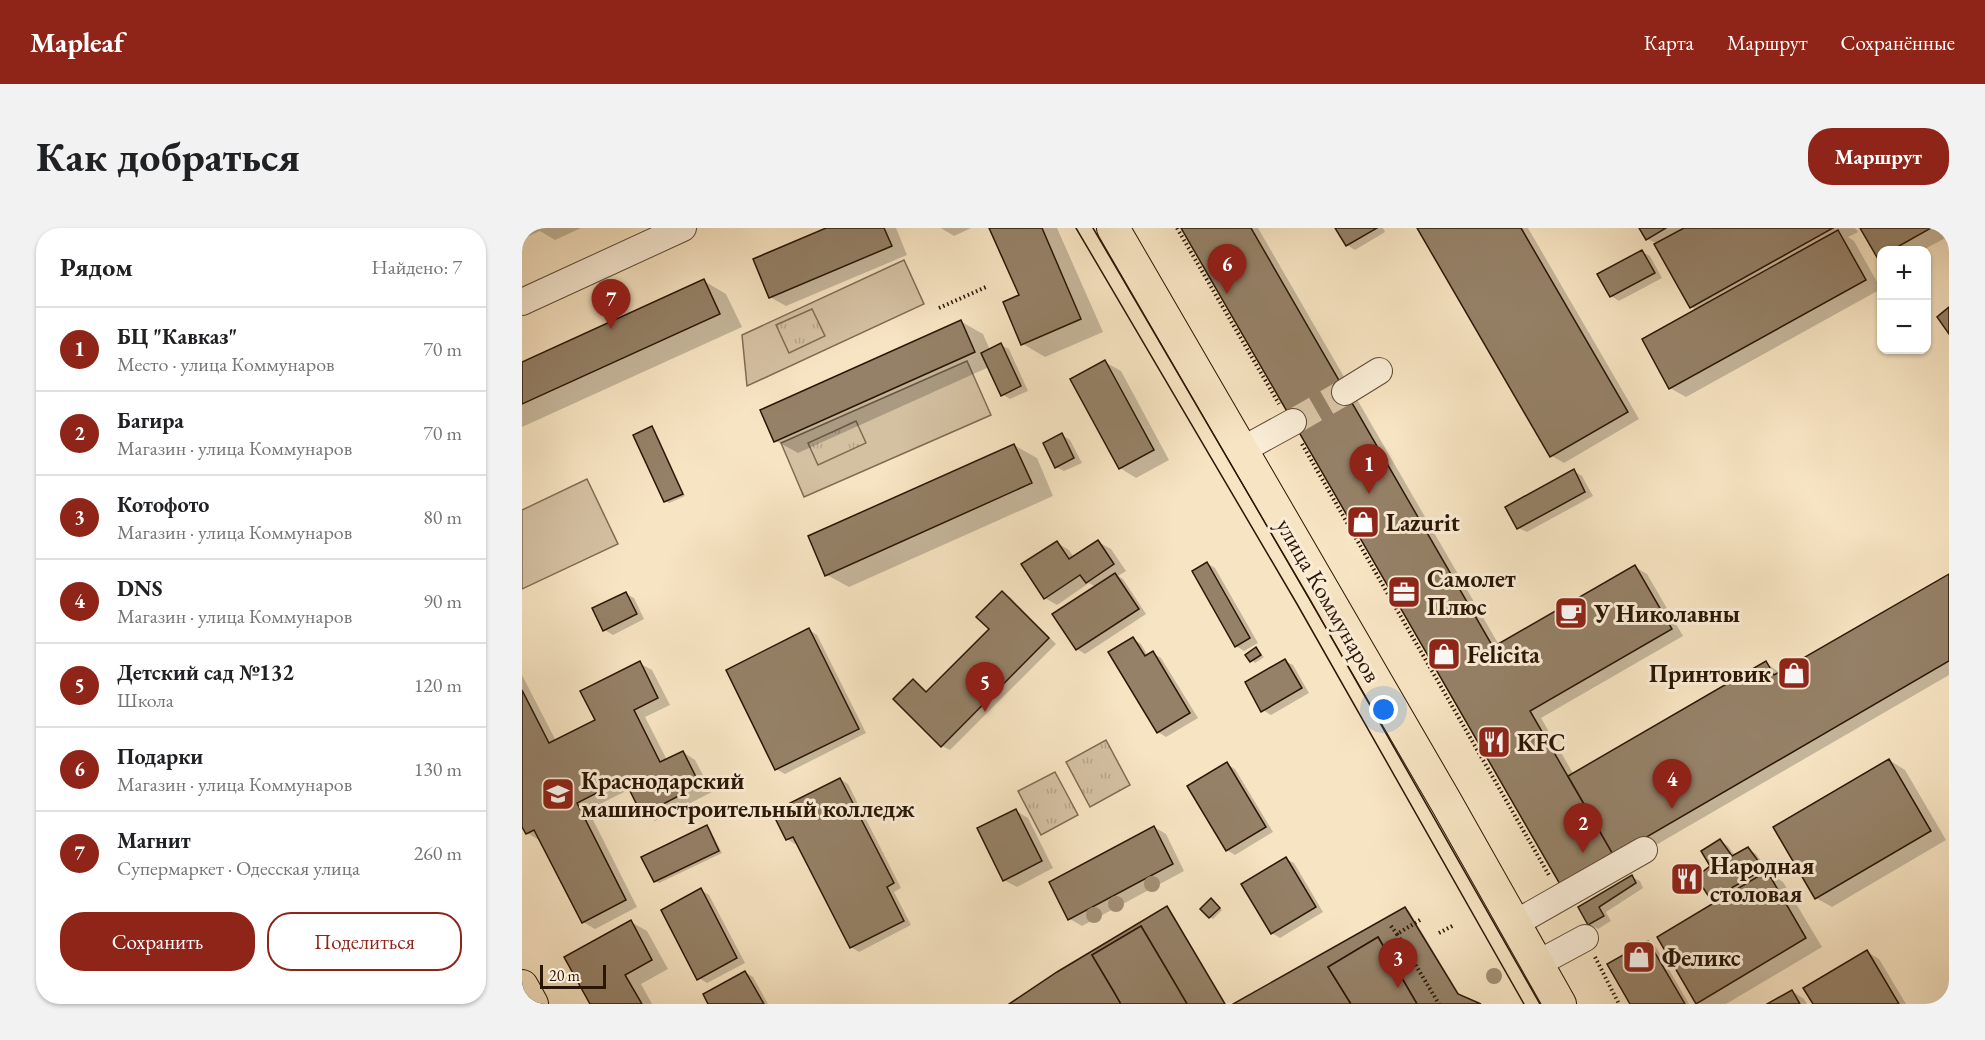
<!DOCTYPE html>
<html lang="ru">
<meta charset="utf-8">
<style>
:root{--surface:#fff;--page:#f2f2f2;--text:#202124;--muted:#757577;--line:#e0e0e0;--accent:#8f2418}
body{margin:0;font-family:"EB Garamond",serif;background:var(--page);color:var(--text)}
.controls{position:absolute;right:18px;top:18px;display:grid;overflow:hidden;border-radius:12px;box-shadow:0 2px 4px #0004}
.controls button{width:54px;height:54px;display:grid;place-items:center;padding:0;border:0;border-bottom:2px solid var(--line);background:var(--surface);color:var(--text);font:30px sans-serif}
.scale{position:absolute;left:18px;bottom:15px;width:66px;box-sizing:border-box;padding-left:6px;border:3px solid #2b1605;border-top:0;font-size:16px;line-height:21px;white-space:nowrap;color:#2b1605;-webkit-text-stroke:4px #faedd7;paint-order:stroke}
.you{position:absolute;left:862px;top:482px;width:21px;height:21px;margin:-15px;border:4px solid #fff;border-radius:50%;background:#1a73e8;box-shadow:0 0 0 9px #1a73e833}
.badge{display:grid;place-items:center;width:39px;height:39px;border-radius:50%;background:var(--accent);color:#fff;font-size:20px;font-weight:700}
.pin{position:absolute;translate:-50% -50px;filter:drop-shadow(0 2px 3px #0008)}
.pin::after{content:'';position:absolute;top:32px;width:21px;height:18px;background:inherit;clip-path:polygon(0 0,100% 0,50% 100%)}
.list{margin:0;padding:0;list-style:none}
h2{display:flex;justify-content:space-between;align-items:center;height:78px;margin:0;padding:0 24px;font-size:26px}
h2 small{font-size:20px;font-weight:400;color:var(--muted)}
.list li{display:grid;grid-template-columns:39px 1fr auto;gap:18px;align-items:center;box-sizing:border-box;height:84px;padding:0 24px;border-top:2px solid var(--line)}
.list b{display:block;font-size:22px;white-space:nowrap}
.list p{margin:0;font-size:20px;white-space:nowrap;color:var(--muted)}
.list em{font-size:20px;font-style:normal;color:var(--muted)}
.actions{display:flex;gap:12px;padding:18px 24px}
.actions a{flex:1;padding:14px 0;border:2px solid var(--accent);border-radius:24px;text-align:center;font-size:21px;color:var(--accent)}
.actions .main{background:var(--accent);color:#fff}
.map{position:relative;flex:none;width:1427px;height:776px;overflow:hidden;border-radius:24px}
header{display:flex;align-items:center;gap:36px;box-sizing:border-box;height:84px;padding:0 30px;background:var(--accent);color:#fff}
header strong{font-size:28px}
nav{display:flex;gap:33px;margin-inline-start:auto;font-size:21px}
.intro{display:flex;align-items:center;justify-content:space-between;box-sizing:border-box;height:144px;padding:0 36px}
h1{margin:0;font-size:42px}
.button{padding:15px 27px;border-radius:24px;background:var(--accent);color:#fff;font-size:21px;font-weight:700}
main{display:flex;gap:36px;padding:0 36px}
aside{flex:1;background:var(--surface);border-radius:24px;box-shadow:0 2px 4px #0004}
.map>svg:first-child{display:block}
</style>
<header>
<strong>Mapleaf</strong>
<nav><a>Карта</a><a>Маршрут</a><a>Сохранённые</a></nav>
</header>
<div class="intro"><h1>Как добраться</h1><a class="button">Маршрут</a></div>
<main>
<aside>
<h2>Рядом<small>Найдено: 7</small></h2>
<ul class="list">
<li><span class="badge">1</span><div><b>БЦ &quot;Кавказ&quot;</b><p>Место · улица Коммунаров</p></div><em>70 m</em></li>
<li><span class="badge">2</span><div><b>Багира</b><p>Магазин · улица Коммунаров</p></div><em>70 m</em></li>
<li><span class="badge">3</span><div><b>Котофото</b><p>Магазин · улица Коммунаров</p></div><em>80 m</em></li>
<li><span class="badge">4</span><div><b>DNS</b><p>Магазин · улица Коммунаров</p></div><em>90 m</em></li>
<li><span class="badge">5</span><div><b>Детский сад №132</b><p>Школа</p></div><em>120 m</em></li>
<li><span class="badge">6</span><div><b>Подарки</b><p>Магазин · улица Коммунаров</p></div><em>130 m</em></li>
<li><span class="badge">7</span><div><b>Магнит</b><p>Супермаркет · Одесская улица</p></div><em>260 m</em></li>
</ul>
<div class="actions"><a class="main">Сохранить</a><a>Поделиться</a></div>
</aside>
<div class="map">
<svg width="1427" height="776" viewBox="0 0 1427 776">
<defs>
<pattern id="park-tufts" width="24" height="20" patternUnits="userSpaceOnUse" patternTransform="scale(1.5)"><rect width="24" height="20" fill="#d4c1a2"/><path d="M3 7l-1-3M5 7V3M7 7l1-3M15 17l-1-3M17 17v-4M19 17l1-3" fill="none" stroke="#b6a58a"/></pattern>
</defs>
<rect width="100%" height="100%" fill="#f7e4c2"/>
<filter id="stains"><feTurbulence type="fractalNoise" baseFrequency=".00333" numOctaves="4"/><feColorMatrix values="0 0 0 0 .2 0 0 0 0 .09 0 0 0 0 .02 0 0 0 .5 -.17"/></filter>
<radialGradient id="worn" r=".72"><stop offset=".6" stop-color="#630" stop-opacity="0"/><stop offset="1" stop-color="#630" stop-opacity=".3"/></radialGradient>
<g fill="#d4c1a2" stroke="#806c54" stroke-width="1.5">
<polygon points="382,32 402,76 225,158 220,107"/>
<polygon points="445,133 469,187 282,269 259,215"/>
<polygon points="65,251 96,316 0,361 0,282"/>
</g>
<g fill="url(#park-tufts)" stroke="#806c54" stroke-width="1.5">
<polygon points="290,81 303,108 267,125 254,97"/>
<polygon points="334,193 344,215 296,237 286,215"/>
<polygon points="584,512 608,557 568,579 544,534"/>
<polygon points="533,544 556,587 519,607 496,563"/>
</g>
<g fill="#0003">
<polygon points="0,0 59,0 33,12 18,3 0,11"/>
<polygon points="308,0 374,0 385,27 264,78 248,69"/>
<polygon points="419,0 449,0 432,8"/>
<polygon points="469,0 535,0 581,104 523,129 501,116 499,68"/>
<polygon points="661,0 736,0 977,417 1113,339 1125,346 1161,408 1019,490 1052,547 1244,435 1258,445 1427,347 1427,447 1053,664"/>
<polygon points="815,0 861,0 863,4 833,22 825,17"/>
<polygon points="897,0 1006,0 1117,191 1042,235 1030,228"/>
<polygon points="1119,0 1333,0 1336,4 1326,9 1332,13 1359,61 1164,169 1148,160 1175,82 1169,79 1134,15 1125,11"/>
<polygon points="1340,0 1427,0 1427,8 1401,22 1360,22 1360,31"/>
<polygon points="1120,24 1128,28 1140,50 1097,73 1089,68"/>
<polygon points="182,53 204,66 220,99 0,199 0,136"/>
<polygon points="438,93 461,106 468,122 479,117 487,121 506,163 488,171 480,166 467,139 276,225 254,213"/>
<polygon points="583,134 599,143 647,232 614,250 598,240"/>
<polygon points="129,200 133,202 163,268 147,275 144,273"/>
<polygon points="540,207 548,212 560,235 542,243 534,239"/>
<polygon points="492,217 515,230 531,268 327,359 305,347"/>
<polygon points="1052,243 1060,248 1071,268 1005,304 996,300"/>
<polygon points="576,314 589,321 604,343 596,348 601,351 624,386 563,426 555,421 574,359 567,355 535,377 523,370 535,315 547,322 552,330"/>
<polygon points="685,335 693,340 736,415 722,423 714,418"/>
<polygon points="480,365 488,369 534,416 428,522 420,518 391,453 406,464 469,401"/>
<polygon points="104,366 112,370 122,391 91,407 83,402"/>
<polygon points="287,402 295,407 344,505 263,546 254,541 206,443"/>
<polygon points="611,411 619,416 626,428 631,425 639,430 676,490 644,509 636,504"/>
<polygon points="734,421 742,429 733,435 725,427"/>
<polygon points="763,433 771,437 787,465 749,487 741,482"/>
<polygon points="117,435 130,442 148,477 123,489 145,532 161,524 173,532 190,564 133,593 121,586 108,561 66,582 115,679 73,701 61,694 17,612 5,605 0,595 0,447 34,513 75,492"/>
<polygon points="1367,532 1383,542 1424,612 1310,679 1294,670"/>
<polygon points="705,536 713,541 751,604 713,627 705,622"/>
<polygon points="318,551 326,556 379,660 372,664 389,697 337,724 329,719 276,615 273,616 265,611"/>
<polygon points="494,583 506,590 531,640 495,659 482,652"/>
<polygon points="184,599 188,601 200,625 137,655 133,653"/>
<polygon points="632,599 644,606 662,643 560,698 548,691"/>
<polygon points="1198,613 1206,618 1213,628 1226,621 1234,626 1248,646 1261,654 1300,719 1204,776 1178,776 1176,774 1196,674 1190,671 1190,638"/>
<polygon points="764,631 772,635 801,684 758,710 750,705"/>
<polygon points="1110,649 1118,653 1121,660 1084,684 1089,693 1076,701 1067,696 1058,680"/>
<polygon points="179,662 187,667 223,735 185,755 177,750"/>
<polygon points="692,674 700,682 691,691 688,689"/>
<polygon points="645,680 648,682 704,776 490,776"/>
<polygon points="883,681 887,683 939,769 955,776 714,776"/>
<polygon points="109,694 125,703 146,741 119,756 130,776 69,776"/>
<polygon points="1126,714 1134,719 1167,776 1110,776"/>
<polygon points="1345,724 1357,731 1384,776 1293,776"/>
<polygon points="223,744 231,749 246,776 188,776"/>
<polygon points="1270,763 1282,771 1285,776 1248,776"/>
</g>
<g fill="#958167" stroke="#2b1605" stroke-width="1.5">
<polygon points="304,0 362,0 370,18 247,70 231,31"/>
<polygon points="467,0 520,0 559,91 499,117 481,74 497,67"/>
<polygon points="659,0 729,0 971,419 1113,337 1150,401 1008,483 1092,628 1039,658"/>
<polygon points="813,0 855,0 824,18"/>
<polygon points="895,0 999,0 1106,184 1028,229"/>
<polygon points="1117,0 1144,0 1124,12"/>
<polygon points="1162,0 1311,0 1168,80 1132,16"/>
<polygon points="1338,0 1409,0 1370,22 1360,22 1360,29 1356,31"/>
<polygon points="1316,2 1344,52 1147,161 1120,111"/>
<polygon points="1120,22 1133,45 1088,69 1075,46"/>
<polygon points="182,51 198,86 0,176 0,134"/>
<polygon points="1427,79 1427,106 1415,89"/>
<polygon points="439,92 453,124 252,214 238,182"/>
<polygon points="479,115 499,158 479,168 459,125"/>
<polygon points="583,132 632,222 597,241 548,151"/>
<polygon points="130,198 161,266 142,274 111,207"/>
<polygon points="540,205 552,230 533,240 521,215"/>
<polygon points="492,216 510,255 303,348 286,308"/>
<polygon points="1052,241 1063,264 995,301 983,279"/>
<polygon points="576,312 592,336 564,355 558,347 522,371 499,336 535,313 547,331"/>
<polygon points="685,334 728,410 713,419 670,343"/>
<polygon points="593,345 617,381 554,422 530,386"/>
<polygon points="1427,346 1427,433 1092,628 1046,548 1244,433 1252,447"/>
<polygon points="480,363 527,410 419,519 371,471 391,451 404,464 467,401 454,389"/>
<polygon points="104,364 115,386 81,403 70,380"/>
<polygon points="287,400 337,501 253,542 204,442"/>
<polygon points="611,409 623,428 631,423 668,485 635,505 586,424"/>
<polygon points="734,419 739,427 728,434 723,427"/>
<polygon points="763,431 780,460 739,484 723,454"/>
<polygon points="118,433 136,470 112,482 138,534 161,523 178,557 120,587 102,551 55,575 104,672 60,695 12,602 4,606 0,599 0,462 27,515 73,492 58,463"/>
<polygon points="1367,531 1409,603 1293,671 1251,599"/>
<polygon points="705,534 744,599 704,623 665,558"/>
<polygon points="318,550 372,655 365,659 382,693 328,720 271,609 264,612 250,584"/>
<polygon points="494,581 520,633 481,653 455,600"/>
<polygon points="185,597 197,623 132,654 119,629"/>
<polygon points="632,598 651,636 546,692 527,654"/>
<polygon points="1198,611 1210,628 1226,619 1242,641 1189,672 1174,649 1188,638 1179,623"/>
<polygon points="764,629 794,679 749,706 719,656"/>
<polygon points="1245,643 1284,710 1174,776 1135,709"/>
<polygon points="1110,647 1114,655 1077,679 1082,688 1066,697 1056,679"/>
<polygon points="179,660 215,730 175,752 139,682"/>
<polygon points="689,670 698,680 687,690 678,681"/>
<polygon points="645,678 703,776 665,776 619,698 570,727 599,776 487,776 535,744"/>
<polygon points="883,679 936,766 959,776 895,776 856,709 806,739 829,776 711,776"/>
<polygon points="109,692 130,732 103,747 120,776 68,776 42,729"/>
<polygon points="619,698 651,752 665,776 599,776 591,762 570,727"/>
<polygon points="856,709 870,733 895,776 829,776 806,739"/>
<polygon points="1126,713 1163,776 1108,776 1085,736"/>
<polygon points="1345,722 1377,776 1291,776 1281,760"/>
<polygon points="223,743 242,776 186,776 181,766"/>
<polygon points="1270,762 1278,776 1245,776"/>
</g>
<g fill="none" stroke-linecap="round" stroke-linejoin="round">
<polyline stroke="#d8c5a6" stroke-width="26" stroke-dasharray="26 13" stroke-linecap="butt" points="771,194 823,164"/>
<defs>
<g id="minor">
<polyline points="0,74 161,0"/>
<polyline points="823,164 857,143"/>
<polyline points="720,222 771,194"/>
<polyline points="992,696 1122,622"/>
<polyline points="1015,736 1063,710"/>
</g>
<g id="major">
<polyline points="591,0 924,574 1038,776"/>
<polyline points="0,758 10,776"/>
</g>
</defs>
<use href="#minor" stroke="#5e4a34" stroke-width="28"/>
<use href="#major" stroke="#2b1605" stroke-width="34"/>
<g stroke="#2b1605" stroke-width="4" stroke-dasharray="1.5 3" stroke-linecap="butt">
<polyline points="655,0 757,176"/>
<polyline points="417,80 464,59"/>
<polyline points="780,216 1028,649"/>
<polyline points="898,692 875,706 917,776"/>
<polyline points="869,698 875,706"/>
<polyline points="917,705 932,697"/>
<polyline points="1073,729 1097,776"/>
</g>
<use href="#minor" stroke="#faedd7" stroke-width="26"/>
<use href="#major" stroke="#f7e4c2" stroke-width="32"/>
<g stroke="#2b1605" stroke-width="1.5">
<polyline points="554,0 775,376 1002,776"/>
<polyline points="571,0 787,370 1018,776"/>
</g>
</g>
<g fill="#a38f74">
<circle cx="630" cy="656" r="8"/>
<circle cx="594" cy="676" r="8"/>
<circle cx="572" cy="687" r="8"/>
<circle cx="972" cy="748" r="8"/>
</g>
<defs>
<symbol id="shop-square" viewBox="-11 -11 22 22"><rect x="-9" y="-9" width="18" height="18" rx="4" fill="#8f2418" stroke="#faedd7"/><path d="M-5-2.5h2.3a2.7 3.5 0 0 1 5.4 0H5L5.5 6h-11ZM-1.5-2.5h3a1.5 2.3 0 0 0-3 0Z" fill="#fff"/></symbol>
<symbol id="office-square" viewBox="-11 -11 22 22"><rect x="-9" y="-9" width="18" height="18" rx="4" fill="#8f2418" stroke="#faedd7"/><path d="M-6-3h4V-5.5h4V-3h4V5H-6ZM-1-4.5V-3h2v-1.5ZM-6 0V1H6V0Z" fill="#fff"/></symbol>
<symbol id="cafe-square" viewBox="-11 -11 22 22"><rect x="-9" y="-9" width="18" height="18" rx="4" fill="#8f2418" stroke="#faedd7"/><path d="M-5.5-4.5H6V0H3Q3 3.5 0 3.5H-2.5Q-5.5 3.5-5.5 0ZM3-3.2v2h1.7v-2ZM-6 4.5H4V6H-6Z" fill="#fff"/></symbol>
<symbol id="restaurant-square" viewBox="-11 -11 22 22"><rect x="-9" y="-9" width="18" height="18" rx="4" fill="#8f2418" stroke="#faedd7"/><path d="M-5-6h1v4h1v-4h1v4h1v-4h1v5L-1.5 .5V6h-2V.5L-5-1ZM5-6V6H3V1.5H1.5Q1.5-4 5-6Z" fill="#fff"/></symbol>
<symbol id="university-square" viewBox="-11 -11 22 22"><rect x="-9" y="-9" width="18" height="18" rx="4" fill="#8f2418" stroke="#faedd7"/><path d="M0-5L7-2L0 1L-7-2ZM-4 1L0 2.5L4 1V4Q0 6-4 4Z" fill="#fff"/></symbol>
</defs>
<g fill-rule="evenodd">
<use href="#shop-square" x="822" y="275" width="38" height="38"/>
<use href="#office-square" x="863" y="345" width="38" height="38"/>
<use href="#cafe-square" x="1030" y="366" width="38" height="38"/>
<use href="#shop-square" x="903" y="407" width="38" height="38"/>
<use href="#shop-square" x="1253" y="426" width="38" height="38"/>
<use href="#restaurant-square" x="953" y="495" width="38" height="38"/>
<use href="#university-square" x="17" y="547" width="38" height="38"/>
<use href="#restaurant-square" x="1146" y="632" width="38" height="38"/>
<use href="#shop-square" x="1098" y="710" width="38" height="38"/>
</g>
<g text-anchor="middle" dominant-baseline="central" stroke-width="6" stroke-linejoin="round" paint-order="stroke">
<g font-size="24" font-weight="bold" fill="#2b1605" stroke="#faedd7" text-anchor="start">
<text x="864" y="294">Lazurit</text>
<text x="905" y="350">Самолет<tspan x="905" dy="28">Плюс</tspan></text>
<text x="1072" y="385">У Николавны</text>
<text x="945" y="426">Felicita</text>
<text x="1249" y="445" text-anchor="end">Принтовик</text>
<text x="995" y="514">KFC</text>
<text x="59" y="552">Краснодарский<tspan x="59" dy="28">машиностроительный колледж</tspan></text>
<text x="1188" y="637">Народная<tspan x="1188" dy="28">столовая</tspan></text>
<text x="1140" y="729">Феликс</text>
</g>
<g font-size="24" fill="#2b1605" stroke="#faedd7">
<text transform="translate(807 372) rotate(60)">улица Коммунаров</text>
</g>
</g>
<rect width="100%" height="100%" filter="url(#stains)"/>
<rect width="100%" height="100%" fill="url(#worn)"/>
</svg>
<div class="controls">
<button>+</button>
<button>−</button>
</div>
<div class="scale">20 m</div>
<div class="you"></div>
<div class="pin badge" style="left:847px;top:266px">1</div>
<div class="pin badge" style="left:1061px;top:625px">2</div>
<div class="pin badge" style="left:876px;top:760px">3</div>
<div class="pin badge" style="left:1150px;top:581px">4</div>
<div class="pin badge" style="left:463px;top:484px">5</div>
<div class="pin badge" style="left:705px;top:66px">6</div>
<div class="pin badge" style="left:89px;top:101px">7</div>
</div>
</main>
